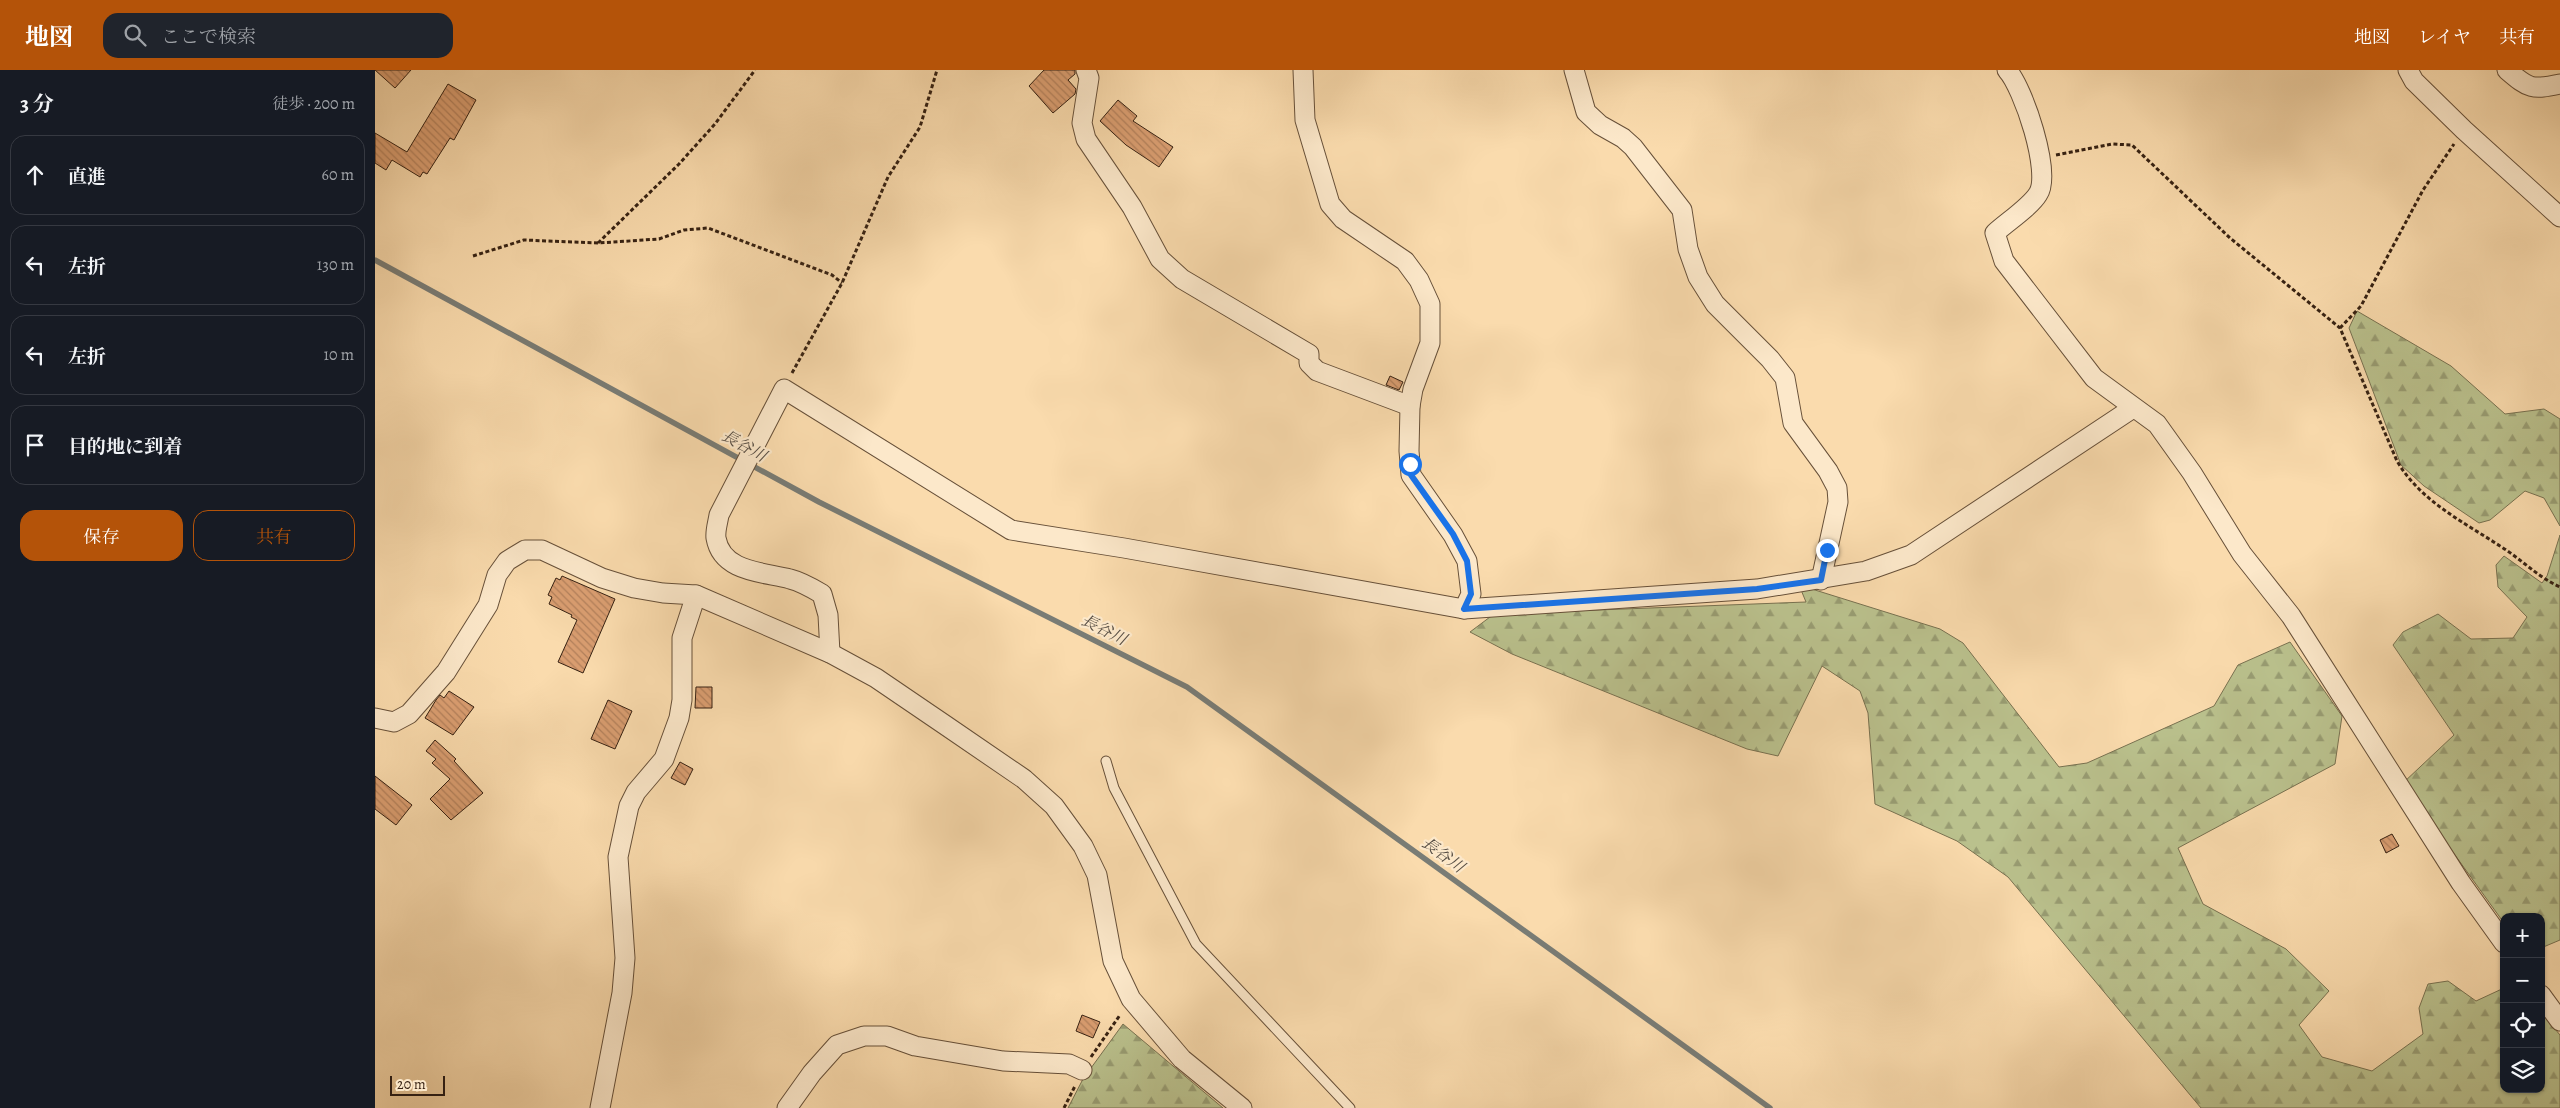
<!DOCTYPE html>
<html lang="ja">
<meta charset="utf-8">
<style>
:root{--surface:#171b24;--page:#20242c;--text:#f1f3f6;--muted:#9ea1a6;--line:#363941;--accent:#b45309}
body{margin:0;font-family:Alegreya,"Noto Serif JP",serif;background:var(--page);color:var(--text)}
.controls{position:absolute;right:15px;bottom:15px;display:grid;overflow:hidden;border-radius:10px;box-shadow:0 1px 4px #0004}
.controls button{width:45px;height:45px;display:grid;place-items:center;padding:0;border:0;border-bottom:1px solid var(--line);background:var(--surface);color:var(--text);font:25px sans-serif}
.scale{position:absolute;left:15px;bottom:12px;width:55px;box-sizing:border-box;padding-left:5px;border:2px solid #362112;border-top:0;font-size:14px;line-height:18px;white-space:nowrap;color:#362112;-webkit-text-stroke:4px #fce8ca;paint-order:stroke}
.stop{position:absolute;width:15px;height:15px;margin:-11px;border:4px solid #1a73e8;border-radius:50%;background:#fff}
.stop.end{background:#1a73e8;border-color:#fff;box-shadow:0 1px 5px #0008}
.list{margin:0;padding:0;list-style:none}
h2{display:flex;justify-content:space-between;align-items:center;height:65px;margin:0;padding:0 20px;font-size:21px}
h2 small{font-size:16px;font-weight:400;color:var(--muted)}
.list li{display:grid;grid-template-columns:32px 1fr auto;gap:15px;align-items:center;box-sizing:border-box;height:80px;margin:0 10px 10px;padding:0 10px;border:1px solid var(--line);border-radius:15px}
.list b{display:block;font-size:19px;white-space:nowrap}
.list em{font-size:16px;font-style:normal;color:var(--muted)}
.actions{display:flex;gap:10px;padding:15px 20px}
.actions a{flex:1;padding:11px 0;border:1px solid var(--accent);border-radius:15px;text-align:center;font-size:18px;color:var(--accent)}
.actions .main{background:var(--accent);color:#fff}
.icon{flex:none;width:28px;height:28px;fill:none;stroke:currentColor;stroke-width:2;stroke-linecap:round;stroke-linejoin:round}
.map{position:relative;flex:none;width:2185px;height:1038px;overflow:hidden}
header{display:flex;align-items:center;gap:30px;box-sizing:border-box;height:70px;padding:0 25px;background:var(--accent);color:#fff}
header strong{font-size:24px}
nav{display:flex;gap:28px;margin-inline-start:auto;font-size:18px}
.search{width:350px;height:45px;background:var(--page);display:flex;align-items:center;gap:12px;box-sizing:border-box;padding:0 18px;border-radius:15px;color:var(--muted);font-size:19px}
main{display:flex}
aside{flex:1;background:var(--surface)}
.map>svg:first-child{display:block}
</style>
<header>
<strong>地図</strong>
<div class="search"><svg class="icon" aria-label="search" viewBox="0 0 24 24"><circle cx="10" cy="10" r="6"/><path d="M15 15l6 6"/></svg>ここで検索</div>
<nav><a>地図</a><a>レイヤ</a><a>共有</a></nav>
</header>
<main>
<aside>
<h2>3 分<small>徒歩 · 200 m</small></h2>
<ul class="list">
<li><svg class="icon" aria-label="ahead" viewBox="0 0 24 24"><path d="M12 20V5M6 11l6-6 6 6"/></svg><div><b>直進</b></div><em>60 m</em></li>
<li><svg class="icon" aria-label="left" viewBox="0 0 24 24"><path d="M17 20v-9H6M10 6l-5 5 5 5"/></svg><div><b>左折</b></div><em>130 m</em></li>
<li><svg class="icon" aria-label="left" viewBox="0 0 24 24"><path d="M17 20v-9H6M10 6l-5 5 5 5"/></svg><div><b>左折</b></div><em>10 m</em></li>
<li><svg class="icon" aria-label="arrive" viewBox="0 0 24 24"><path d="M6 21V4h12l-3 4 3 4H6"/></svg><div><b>目的地に到着</b></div></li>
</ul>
<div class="actions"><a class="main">保存</a><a>共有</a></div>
</aside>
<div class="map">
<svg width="2185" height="1038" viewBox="0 0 2185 1038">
<defs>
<pattern id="forest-firs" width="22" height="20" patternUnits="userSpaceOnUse" patternTransform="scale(1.25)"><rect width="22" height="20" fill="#bac18d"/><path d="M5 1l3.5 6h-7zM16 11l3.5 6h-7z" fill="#989c72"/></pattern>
<pattern id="building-back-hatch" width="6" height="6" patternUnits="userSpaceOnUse" patternTransform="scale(1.25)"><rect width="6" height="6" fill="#da9e71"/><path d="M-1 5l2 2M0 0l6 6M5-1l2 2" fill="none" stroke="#b2805b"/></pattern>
</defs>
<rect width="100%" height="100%" fill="#fadbad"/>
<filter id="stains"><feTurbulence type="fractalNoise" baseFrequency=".004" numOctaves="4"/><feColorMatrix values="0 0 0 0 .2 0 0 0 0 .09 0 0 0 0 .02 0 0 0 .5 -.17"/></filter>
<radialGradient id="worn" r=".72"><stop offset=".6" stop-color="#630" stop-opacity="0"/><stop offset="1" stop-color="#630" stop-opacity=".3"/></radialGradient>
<g fill="url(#forest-firs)" stroke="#787150">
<polygon points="1982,241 2076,296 2130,344 2169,339 2185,349 2185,456 2169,428 2150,421 2115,450 2104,453 2049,416 2026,395 1974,258"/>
<polygon points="2185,465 2185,870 2166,878 2166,847 2129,847 2129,853 2028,713 2079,665 2018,575 2028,562 2063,544 2096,569 2138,568 2152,547 2123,517 2121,495 2129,486 2167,513 2172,506"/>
<polygon points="1424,515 1565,559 1588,573 1684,697 1712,693 1839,636 1863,595 1915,572 1967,646 1960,694 1803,778 1828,834 1911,879 1954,921 1924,955 1947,987 1997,1001 2048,964 2044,938 2053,914 2073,911 2101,931 2129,918 2129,1019 2166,1019 2166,942 2185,965 2185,1038 1826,1038 1633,807 1582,771 1500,734 1493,643 1485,621 1447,596 1403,686 1372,679 1137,584 1095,562 1119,544 1431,532"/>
<polygon points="748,954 848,1038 693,1038 708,1009"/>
</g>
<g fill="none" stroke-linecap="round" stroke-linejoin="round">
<polyline stroke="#797c75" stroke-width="5.5" points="0,190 444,432 812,617 1395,1038"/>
</g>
<g fill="url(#building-back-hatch)" stroke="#362112">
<polygon points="0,0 36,0 20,18"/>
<polygon points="669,0 700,0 700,4 693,10 701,19 700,24 678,43 654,16"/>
<polygon points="73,14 101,30 79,70 75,68 52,104 48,102 45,107 17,90 11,100 0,93 0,63 32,82"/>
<polygon points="743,30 762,46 758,51 798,77 784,97 751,75 725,51"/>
<polygon points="1015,306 1028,312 1024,320 1011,315"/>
<polygon points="187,506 240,529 208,603 183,592 202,550 196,547 197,545 174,534 177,527 173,525 181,508 185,510"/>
<polygon points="321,617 337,617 337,638 320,638"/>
<polygon points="74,621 99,637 78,665 50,648 61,630 65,625 69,628"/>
<polygon points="233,630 257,641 240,679 216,669"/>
<polygon points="60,670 81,689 79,691 108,723 76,750 55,729 75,709 57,693 61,689 51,681"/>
<polygon points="305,692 318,699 310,715 296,708"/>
<polygon points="0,706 37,735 21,755 0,739"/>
<polygon points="2017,764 2024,776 2011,783 2005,770"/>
<polygon points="707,945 725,952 718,968 701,961"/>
</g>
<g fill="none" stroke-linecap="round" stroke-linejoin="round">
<defs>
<polyline id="service" points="731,691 739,718 821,874 975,1038"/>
<g id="minor">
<polyline points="711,0 714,8 707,53 711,69 757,137 785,189 807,209 934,284 934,293 942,301 1035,336"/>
<polyline points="1199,0 1211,42 1225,55 1248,68 1258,77 1307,140 1313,179 1323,207 1340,234 1395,289 1410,308 1418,353 1453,401 1462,418 1463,432 1446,510"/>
<path d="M 1632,0 C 1648,17 1677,103 1663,124 C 1655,137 1632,152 1620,163 L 1629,191 L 1719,308 L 1782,354 L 1817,403 L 1867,484 L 1916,546 L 2086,813 L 2129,873"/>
<polyline points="2033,0 2039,11 2089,60 2185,147"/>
<path d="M 2132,0 C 2154,19 2157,20 2185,14"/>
<polyline points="1089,539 1382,519 1491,501 1536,485 1758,338"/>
<path d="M 455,583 L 453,545 L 447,524 C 437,518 427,512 415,509 C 390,502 347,503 341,468 C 340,461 343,452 344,445 L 409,319 L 636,460 L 749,478 L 1089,539 L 1096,524 L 1092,491 L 1078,465 L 1036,405 L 1034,381 L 1035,336 L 1038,319 L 1055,273 L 1055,234 L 1044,210 L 1030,191 L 968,149 L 955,134 L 930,50 L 928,0"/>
<polyline points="0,648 19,652 34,644 71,602 113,535 122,505 132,491 150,480 167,480 227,508 259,518 288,523 321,525 455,583 501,608 573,657 649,709 679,736 708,776 722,805 738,891 756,929 807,989 867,1038"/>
<polyline points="2166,925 2185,951"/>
<polyline points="225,1038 247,923 250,888 243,787 254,736 261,722 289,689 304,648 307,630 307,568 321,525"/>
<polyline points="412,1038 437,1003 462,975 489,966 512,966 540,976 628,991 694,994 707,1000"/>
</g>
</defs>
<use href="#service" stroke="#675039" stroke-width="11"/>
<use href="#minor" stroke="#675039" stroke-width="21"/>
<g stroke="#362112" stroke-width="3" stroke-dasharray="4 2.5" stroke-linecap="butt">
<path d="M 1681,85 L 1737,74 L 1757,75 L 1855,168 L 1965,258 L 2022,391 C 2046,432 2089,452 2128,478 C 2147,490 2163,507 2185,517"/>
<polyline points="223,173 304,94 340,54 380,0"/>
<polyline points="98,186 149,170 223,173 284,169 309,160 333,158 457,205 467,213"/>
<polyline points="1965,258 1986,236 2048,120 2079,74"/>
<polyline points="417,303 467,213 513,107 545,57 562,0"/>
<polyline points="716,987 745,945"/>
<polyline points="689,1038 700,1016"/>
</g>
<use href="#service" stroke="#fce8ca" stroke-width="9"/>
<use href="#minor" stroke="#fce8ca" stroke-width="19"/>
</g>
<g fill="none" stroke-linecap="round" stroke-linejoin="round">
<polyline stroke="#1a73e8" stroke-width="6" points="1035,394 1036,405 1078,464 1092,491 1096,524 1089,539 1382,519 1446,510 1452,480"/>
</g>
<g text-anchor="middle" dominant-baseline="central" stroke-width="4.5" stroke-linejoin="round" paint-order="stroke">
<g font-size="16" font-style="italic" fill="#574e44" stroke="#fce8ca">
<text transform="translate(369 376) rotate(29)">長谷川</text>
<text transform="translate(729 560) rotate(27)">長谷川</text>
<text transform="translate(1068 785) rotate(36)">長谷川</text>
</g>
</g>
<rect width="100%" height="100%" filter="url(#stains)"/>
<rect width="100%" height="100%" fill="url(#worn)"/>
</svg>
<div class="controls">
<button>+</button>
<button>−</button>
<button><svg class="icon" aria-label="locate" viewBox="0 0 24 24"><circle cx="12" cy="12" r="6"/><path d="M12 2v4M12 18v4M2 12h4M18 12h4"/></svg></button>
<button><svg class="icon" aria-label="layers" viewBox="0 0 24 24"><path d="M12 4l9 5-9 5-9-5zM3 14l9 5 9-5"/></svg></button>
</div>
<div class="scale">20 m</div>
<div class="stop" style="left:1035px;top:394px"></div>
<div class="stop end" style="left:1452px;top:480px"></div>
</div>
</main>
